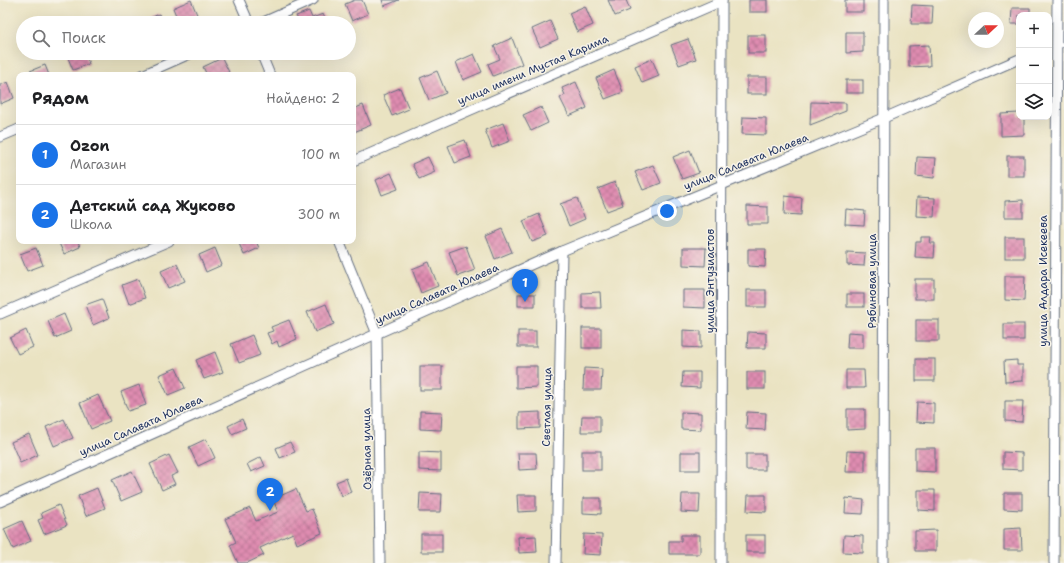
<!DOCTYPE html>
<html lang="ru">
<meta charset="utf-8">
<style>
:root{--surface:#fff;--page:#f6f6f6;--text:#202124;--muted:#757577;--line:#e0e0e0;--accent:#1a73e8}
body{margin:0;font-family:"Shantell Sans",sans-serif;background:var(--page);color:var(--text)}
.controls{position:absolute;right:12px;top:12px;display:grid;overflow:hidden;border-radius:8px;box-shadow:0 4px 16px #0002}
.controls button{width:36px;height:36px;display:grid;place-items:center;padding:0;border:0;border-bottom:1px solid var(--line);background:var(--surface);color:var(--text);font:20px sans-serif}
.compass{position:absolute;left:968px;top:12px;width:36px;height:36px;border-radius:50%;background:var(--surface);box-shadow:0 4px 16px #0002;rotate:68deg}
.you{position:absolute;left:667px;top:211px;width:14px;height:14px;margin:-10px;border:3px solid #fff;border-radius:50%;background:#1a73e8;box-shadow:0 0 0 6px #1a73e833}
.badge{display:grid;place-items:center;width:26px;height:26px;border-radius:50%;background:var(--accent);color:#fff;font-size:13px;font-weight:700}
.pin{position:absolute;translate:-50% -33px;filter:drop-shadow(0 1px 2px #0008)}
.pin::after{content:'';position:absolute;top:21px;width:14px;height:12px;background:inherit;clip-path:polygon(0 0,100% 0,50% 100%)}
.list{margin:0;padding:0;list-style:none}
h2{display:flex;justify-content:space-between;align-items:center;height:52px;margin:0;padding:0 16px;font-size:17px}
h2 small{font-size:13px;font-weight:400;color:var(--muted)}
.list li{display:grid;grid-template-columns:26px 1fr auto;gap:12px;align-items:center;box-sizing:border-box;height:60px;padding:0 16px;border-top:1px solid var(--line)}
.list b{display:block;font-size:15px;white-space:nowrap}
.list p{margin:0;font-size:13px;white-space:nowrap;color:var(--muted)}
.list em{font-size:13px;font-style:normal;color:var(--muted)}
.icon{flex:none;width:22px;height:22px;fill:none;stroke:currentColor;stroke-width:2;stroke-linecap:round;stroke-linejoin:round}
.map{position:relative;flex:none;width:1064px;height:563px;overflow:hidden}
.search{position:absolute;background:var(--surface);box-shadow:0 4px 16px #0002;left:16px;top:16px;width:340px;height:44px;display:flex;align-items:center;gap:10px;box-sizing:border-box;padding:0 14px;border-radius:22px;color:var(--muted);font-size:15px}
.panel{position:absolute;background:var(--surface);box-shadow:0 4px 16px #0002;left:16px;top:72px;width:340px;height:172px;border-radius:8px}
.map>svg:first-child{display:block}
</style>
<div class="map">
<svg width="1064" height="563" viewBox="0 0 1064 563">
<defs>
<pattern id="building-cross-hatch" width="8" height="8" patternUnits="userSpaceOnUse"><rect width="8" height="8" fill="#df8cb0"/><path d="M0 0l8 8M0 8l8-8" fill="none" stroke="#b47392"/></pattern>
</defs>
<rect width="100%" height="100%" fill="#f7f3e8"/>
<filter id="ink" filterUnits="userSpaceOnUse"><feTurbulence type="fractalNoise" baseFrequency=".025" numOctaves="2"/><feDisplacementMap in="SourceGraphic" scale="8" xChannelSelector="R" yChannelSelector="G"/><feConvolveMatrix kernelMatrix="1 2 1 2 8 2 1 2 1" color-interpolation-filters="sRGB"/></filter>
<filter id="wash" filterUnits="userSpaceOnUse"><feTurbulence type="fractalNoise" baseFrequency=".012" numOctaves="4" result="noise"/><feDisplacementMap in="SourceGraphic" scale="16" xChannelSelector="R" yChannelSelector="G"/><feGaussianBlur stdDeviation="0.9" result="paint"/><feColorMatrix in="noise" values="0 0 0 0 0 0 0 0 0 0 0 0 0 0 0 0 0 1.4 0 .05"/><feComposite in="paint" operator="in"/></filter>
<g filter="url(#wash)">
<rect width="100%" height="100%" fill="#eae3c2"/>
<g id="blocks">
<g fill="url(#building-cross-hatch)">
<polygon points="191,0 198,17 183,23 179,23 173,8"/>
<polygon points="355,0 362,0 368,14 352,21 345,4"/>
<polygon points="382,0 399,0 384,6"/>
<polygon points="608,0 626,0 630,10 615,16"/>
<rect x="749" y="0" width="18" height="12"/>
<rect x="845" y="0" width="18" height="12"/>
<polygon points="912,5 933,6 932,24 911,24"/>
<polygon points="585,6 593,25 577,32 569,13"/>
<polygon points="1012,8 1030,8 1030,15 1019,15 1019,24 1011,24"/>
<polygon points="309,11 312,18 323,14 327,23 300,23 296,16"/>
<polygon points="159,14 163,23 143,23 142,22"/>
<polygon points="550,21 558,39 540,47 532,29"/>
<polygon points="846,32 863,32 863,52 846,53"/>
<rect x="748" y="35" width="18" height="18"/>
<polygon points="512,38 522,64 493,76 488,64 500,59 494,46"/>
<polygon points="688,39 696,59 679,65 671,45"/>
<polygon points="929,45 930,66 909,67 909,46"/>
<polygon points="66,53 85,53 89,64 73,70"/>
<polygon points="474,54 482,72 463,80 456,62"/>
<polygon points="222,58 229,72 223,75 207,75 203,67"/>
<polygon points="652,59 659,76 642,83 635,66"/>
<polygon points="45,65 49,75 31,75 30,71"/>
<polygon points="614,70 623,92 605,99 596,78"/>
<polygon points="437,71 446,93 429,100 420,78"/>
<rect x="747" y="77" width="20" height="17"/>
<rect x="846" y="80" width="17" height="13"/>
<polygon points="8,82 14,98 0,104 0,85"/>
<polygon points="576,82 587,108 569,116 560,98 565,95 562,88"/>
<polygon points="400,88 409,109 392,116 383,95"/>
<polygon points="811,102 846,103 846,111 810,125"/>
<polygon points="363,105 371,125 354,132 353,109"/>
<polygon points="541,107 548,123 531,131 523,115"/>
<polygon points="1019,113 1019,117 1024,117 1024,135 1001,136 1001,114"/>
<polygon points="743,117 766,118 766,135 742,134"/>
<polygon points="503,123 510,141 492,148 485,130"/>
<polygon points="465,140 471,157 455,163 448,146"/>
<polygon points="690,150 699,173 682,179 673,157"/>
<rect x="1007" y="156" width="17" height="20"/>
<polygon points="428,157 435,172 419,179 412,164"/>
<polygon points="917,157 936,158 934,178 916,176"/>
<polygon points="653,165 661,183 643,190 635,172"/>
<polygon points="391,173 398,189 382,195 376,180"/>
<polygon points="615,182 623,205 607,211 598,189"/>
<polygon points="785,196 802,198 801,215 784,214"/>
<polygon points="917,197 935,198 934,217 916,216"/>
<polygon points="577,198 585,219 569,226 560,204"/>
<polygon points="1023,200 1023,217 1005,217 1005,201"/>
<polygon points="747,206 768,207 768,224 747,224"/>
<polygon points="846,209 865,211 864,225 845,224"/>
<polygon points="539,214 548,236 532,242 523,221"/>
<polygon points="502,229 512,252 495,259 486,236"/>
<polygon points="921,237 931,237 930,243 935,243 934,258 915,257 916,242 921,242"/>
<rect x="1005" y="237" width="19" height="21"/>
<polygon points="58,241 78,241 80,247 64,254"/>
<polygon points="238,241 256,241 259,248 244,255"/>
<polygon points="466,246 475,270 458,276 449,252"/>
<polygon points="36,248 43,265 27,271 20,254"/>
<polygon points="215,248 222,265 206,272 199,255"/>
<polygon points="683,248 706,248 705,266 683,265"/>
<polygon points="748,249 766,249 765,267 748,266"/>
<polygon points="847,252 865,253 864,266 847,265"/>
<polygon points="429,262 438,286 421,293 412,269"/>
<polygon points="177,264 185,281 168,288 161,271"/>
<polygon points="1005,276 1025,276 1024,301 1005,300"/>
<polygon points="138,279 145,298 129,304 122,285"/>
<rect x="915" y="279" width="19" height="20"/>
<polygon points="683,290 705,290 705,308 683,307"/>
<rect x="747" y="290" width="19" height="17"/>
<polygon points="600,292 601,308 582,308 582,293"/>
<rect x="518" y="294" width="17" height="12"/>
<rect x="847" y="294" width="17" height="13"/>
<polygon points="102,299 109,318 93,325 85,305"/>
<polygon points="326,304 334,324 315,332 307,312"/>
<polygon points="64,314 71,331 55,338 48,321"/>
<polygon points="289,320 297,339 279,347 277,341 272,344 267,333 273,331 271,327"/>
<rect x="916" y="320" width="23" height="21"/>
<rect x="1004" y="324" width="20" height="16"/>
<rect x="582" y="328" width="19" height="20"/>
<polygon points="26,330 33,347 18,354 10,338"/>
<polygon points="683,330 701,331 701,348 683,347"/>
<rect x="518" y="331" width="18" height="16"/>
<polygon points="748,332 766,333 766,348 747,348"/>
<polygon points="848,332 863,333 863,348 847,348"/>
<polygon points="252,335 260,355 239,363 231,344"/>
<polygon points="215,352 223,372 204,379 196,360"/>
<rect x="916" y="359" width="19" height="22"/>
<polygon points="1017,360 1017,365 1023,365 1023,381 1005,382 1004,361"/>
<rect x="420" y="366" width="22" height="24"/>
<polygon points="516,366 537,366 537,387 516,388"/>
<polygon points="176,368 185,388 168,395 159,375"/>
<polygon points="584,368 602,369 601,390 583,390"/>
<polygon points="846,370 864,370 865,388 846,388"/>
<polygon points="683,372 700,372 700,388 682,387"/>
<rect x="747" y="372" width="18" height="17"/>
<polygon points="139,385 146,405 128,411 121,392"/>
<polygon points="98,395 110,421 91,429 80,403"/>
<polygon points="1005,401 1023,401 1022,422 1005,421"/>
<polygon points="917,402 934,403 934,423 916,422"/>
<polygon points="847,409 865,409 865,429 847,430"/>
<polygon points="420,411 442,412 441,430 420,429"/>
<polygon points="540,412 540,428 519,429 519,413"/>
<polygon points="681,412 701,413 701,430 681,429"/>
<polygon points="747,412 766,413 765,430 746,429"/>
<polygon points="582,416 600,416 600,432 581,432"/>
<polygon points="64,419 73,438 54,446 46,427"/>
<polygon points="242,419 246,428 232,434 228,426"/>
<polygon points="29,434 38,455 20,463 11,442"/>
<polygon points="206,439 215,458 198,466 189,447"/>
<polygon points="290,442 295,452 280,458 276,448"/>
<polygon points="915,448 935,448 935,472 915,471"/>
<rect x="582" y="451" width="19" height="19"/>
<polygon points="847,451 865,452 865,472 846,472"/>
<polygon points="419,452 441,453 441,471 419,470"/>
<rect x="681" y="452" width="19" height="18"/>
<polygon points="1003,452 1022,453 1022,470 1003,469"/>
<polygon points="518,453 536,453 537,469 519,470"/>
<rect x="746" y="454" width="19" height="16"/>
<polygon points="169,455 178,473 171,476 175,484 162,490 150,464"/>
<polygon points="261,457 265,466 251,472 247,464"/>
<polygon points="132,471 142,492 121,501 112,480"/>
<polygon points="346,478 351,492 342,496 336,482"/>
<polygon points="97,488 105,508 86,516 78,496"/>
<polygon points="296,489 306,511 312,509 322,533 297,544 293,533 260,548 264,555 247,563 238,563 230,545 236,542 225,519 250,508 256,521 278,512 273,499"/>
<polygon points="918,490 935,490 935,511 918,510"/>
<polygon points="420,493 442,494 441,512 419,512"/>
<polygon points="1004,493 1022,493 1022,510 1004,509"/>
<polygon points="682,494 700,494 699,513 681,512"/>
<polygon points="517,495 536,495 536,511 518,512"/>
<polygon points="748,495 766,495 766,512 747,511"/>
<polygon points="583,498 601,498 601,514 583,513"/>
<polygon points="846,498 864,500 863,514 845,513"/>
<polygon points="59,505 67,525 44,534 38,520 43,518 41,513"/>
<polygon points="22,521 31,541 13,549 4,529"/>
<polygon points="1021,528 1022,550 1004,550 1004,529"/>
<polygon points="936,530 936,551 915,551 915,531"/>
<rect x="421" y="534" width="21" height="18"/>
<polygon points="584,534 602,535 601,555 583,554"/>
<polygon points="681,535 700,535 700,554 669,554 669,541 681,541"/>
<rect x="746" y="535" width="19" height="17"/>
<polygon points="844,535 863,536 863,553 843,552"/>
<polygon points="536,536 537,552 519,553 518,537"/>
</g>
</g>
</g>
<g filter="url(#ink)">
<use href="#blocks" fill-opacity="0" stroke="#636e81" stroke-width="1"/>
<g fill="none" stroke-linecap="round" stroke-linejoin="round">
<defs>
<polyline id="service" points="1057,45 1064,45"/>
<g id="minor">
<polyline points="239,0 249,23"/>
<polyline points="261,23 313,0"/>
<polyline points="261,53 270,75"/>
<polyline points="142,75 192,53"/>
<polyline points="0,137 19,129"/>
<polyline points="353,161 722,1"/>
<polyline points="339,241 377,334 380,563"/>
<polyline points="0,314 169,241"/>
<polyline points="0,502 562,251 884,118 1019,59"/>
<polyline points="556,563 562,251"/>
<polyline points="721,563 722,0"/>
<polyline points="883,563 884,0"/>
<polyline points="1054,563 1057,0"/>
</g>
</defs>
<use href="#service" stroke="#636e81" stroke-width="6"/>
<use href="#minor" stroke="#636e81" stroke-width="11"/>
<use href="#service" stroke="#fff" stroke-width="4.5"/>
<use href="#minor" stroke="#fff" stroke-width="9"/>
</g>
</g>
<g text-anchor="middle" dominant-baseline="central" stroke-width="3" stroke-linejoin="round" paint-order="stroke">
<g font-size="11" fill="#1b2f5e" stroke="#f7f3e8">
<text transform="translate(533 70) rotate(-23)">улица имени Мустая Карима</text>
<text transform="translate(746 162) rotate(-22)">улица Салавата Юлаева</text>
<text transform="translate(710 281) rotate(-90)">улица Энтузиастов</text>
<text transform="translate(872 281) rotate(-90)">Рябиновая улица</text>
<text transform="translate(1043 281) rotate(-90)">улица Алдара Исекеева</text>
<text transform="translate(437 294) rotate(-24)">улица Салавата Юлаева</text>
<text transform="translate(547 407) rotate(-89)">Светлая улица</text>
<text transform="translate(141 426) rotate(-24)">улица Салавата Юлаева</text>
<text transform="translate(367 449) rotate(-91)">Озёрная улица</text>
</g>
</g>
</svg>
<div class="controls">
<button>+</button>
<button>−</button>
<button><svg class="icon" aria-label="layers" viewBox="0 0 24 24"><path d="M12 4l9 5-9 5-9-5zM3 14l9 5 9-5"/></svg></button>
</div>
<svg class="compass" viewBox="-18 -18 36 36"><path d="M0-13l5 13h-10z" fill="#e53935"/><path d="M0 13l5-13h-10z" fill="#757577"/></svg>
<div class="you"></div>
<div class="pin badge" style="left:525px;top:302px">1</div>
<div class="pin badge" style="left:270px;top:511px">2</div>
<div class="search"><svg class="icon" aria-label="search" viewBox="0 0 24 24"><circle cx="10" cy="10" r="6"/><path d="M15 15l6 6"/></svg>Поиск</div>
<section class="panel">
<h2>Рядом<small>Найдено: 2</small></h2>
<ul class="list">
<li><span class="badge">1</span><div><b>Ozon</b><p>Магазин</p></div><em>100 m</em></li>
<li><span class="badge">2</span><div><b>Детский сад Жуково</b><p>Школа</p></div><em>300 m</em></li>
</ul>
</section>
</div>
